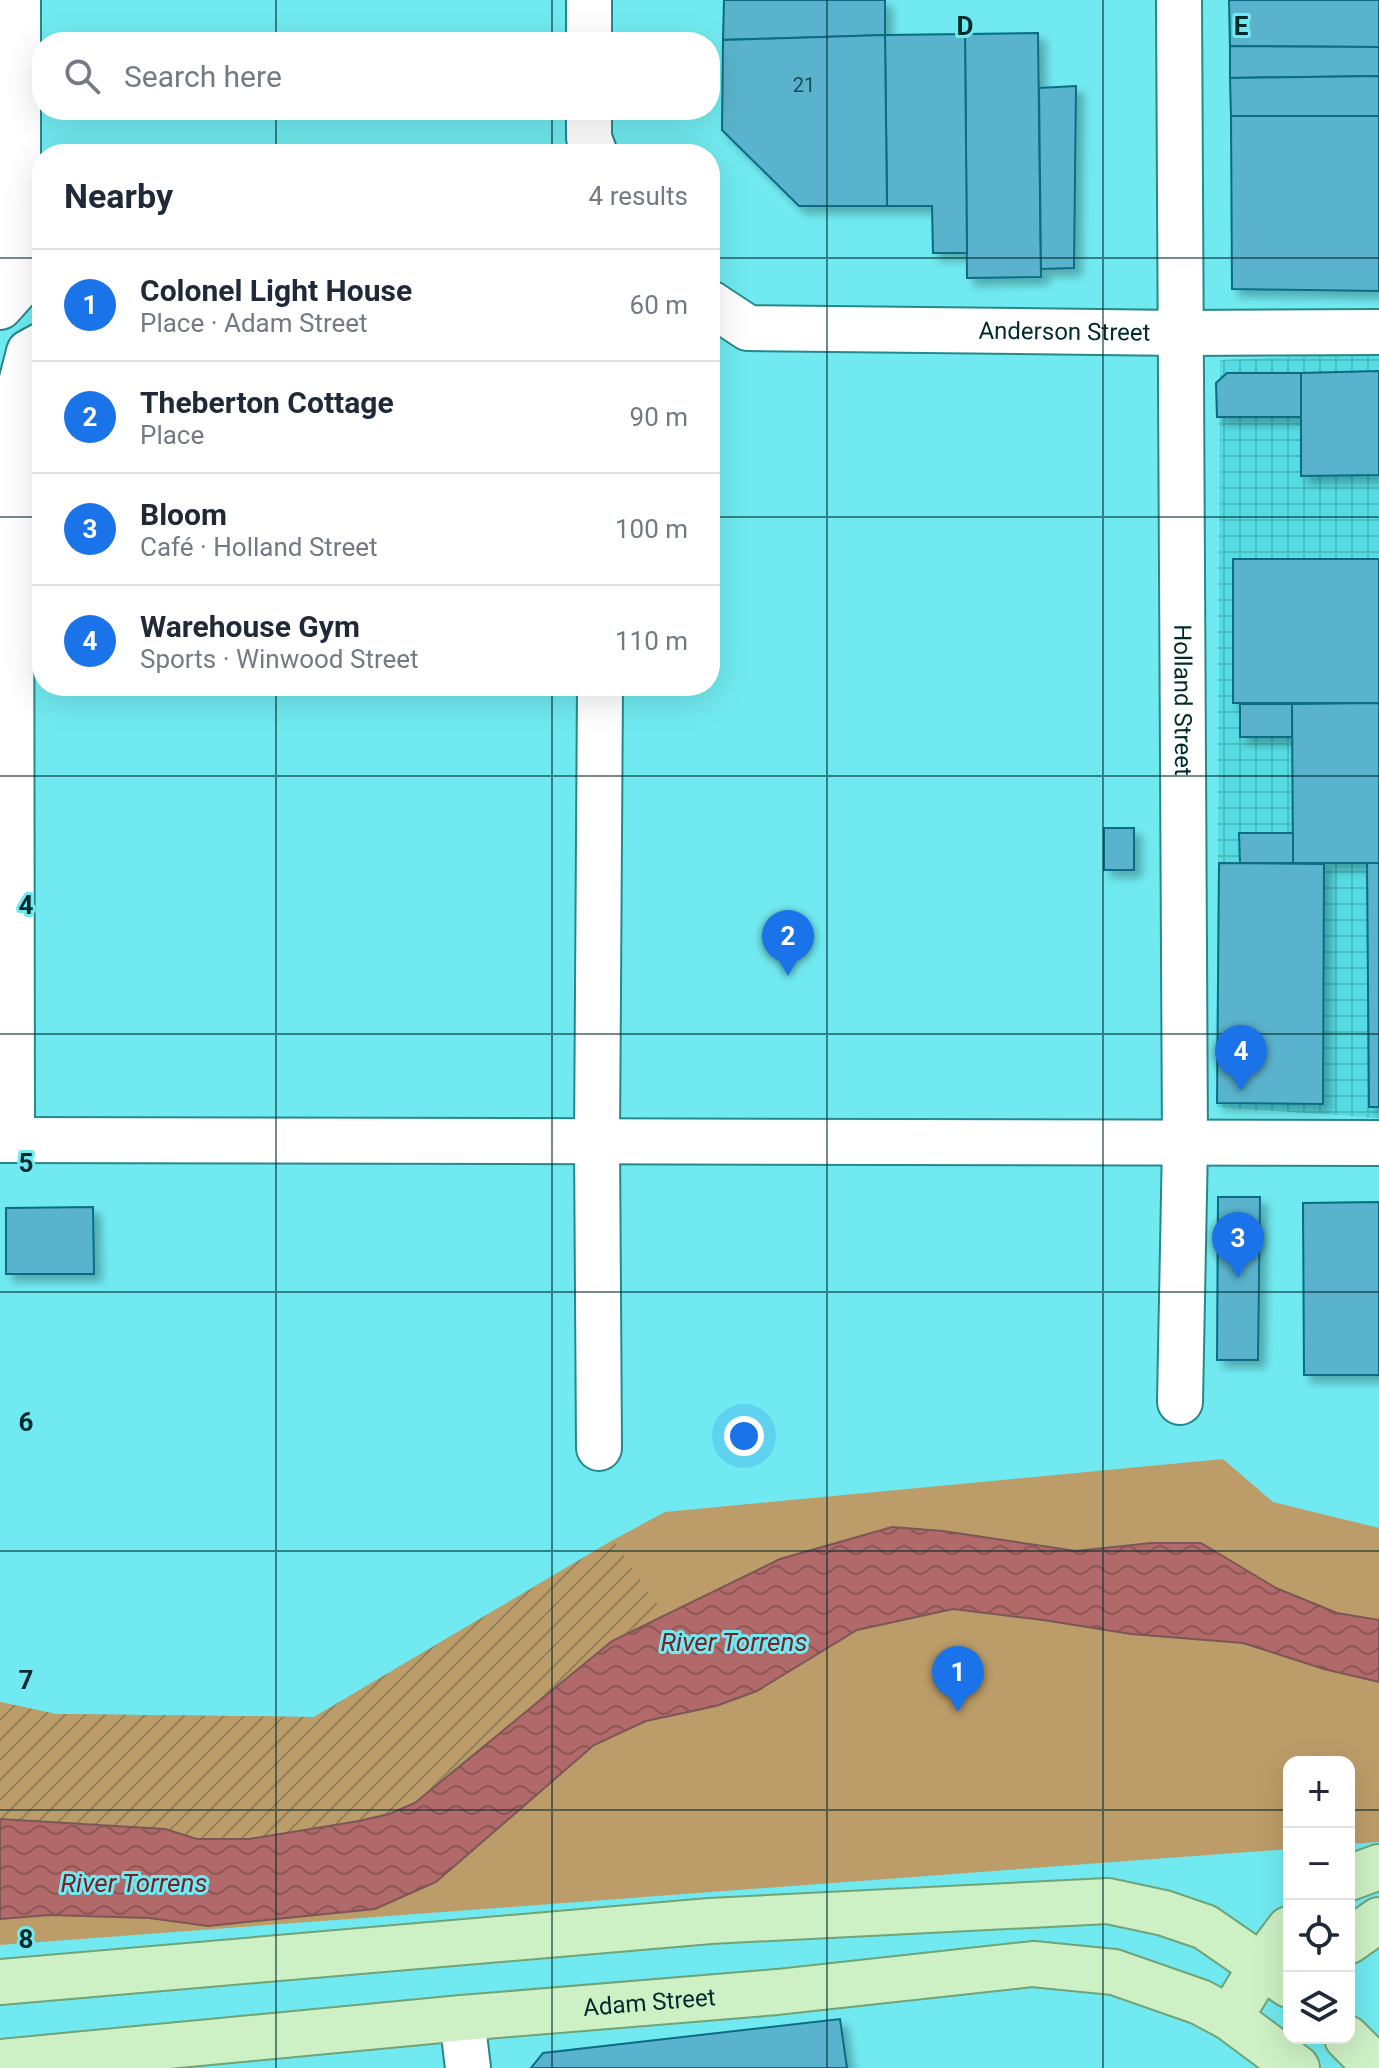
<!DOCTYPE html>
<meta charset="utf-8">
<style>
:root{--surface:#fff;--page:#f6f6f7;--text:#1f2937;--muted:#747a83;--line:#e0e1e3;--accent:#1a73e8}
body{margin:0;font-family:Roboto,sans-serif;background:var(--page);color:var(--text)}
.controls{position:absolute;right:24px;bottom:24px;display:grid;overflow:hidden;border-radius:16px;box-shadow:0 8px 32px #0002}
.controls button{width:72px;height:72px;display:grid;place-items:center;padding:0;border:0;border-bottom:2px solid var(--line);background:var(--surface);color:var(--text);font:40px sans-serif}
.you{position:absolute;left:744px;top:1436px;width:28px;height:28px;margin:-20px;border:6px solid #fff;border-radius:50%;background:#1a73e8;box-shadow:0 0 0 12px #1a73e833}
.badge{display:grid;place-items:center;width:52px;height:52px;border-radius:50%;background:var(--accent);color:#fff;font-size:26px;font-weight:700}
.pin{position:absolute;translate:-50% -66px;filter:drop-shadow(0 2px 4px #0008)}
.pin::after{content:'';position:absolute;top:42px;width:28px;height:24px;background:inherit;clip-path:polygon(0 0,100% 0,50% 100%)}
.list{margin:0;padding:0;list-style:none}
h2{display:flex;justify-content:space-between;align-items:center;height:104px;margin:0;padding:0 32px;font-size:34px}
h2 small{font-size:26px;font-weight:400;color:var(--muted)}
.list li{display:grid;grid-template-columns:52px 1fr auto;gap:24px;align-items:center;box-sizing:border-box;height:112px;padding:0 32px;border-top:2px solid var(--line)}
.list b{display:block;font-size:30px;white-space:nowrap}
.list p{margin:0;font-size:26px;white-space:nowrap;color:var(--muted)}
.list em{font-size:26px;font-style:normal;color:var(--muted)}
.icon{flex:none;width:44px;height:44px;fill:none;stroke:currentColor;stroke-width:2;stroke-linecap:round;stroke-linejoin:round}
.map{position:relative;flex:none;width:1379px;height:2068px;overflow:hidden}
.search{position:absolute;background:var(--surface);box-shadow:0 8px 32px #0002;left:32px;top:32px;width:688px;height:88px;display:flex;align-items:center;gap:20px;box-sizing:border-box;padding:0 28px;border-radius:32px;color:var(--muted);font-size:30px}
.panel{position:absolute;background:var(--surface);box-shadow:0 8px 32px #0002;left:32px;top:144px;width:688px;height:552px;border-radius:32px}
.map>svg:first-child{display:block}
</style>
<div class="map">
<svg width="1379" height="2068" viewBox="0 0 1379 2068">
<defs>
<pattern id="industrial-grid" width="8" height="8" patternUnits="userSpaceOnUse" patternTransform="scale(2)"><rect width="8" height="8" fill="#55dce2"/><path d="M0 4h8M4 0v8" fill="none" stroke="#48bdc2"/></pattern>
<pattern id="garden-furrows" width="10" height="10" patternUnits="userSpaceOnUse" patternTransform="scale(2)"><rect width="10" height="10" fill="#bc9d69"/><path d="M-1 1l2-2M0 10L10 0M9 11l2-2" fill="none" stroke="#968057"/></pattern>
<pattern id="water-waves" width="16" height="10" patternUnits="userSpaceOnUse" patternTransform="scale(2)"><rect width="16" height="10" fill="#b2696a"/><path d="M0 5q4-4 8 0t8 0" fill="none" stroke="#8e5757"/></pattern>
<filter id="shadow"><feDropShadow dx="7" dy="7" stdDeviation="4" flood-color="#0004"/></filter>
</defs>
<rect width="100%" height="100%" fill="#70eaf0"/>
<polygon fill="url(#industrial-grid)" points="1379,353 1379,1118 1217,1107 1220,360"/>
<polygon fill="#bc9d69" points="1223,1459 1273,1502 1379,1528 1379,1842 1349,1844 1349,1762 1289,1762 1289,1849 0,1945 0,1702 56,1714 314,1717 613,1540 665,1512"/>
<polygon fill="url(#garden-furrows)" points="613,1540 665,1615 612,1641 415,1803 389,1814 359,1821 249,1839 197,1839 165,1829 0,1819 0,1702 56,1714 314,1717"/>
<polygon fill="url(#water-waves)" stroke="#7d5657" stroke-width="2" points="892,1527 943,1531 1076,1551 1151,1543 1201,1543 1276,1588 1337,1613 1379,1620 1379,1682 1324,1669 1243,1643 1131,1634 1043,1620 953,1609 857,1630 757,1691 716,1706 646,1721 594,1745 436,1882 375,1909 208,1926 149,1918 50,1915 0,1919 0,1819 165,1829 197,1839 249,1839 359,1821 389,1814 415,1803 612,1641 780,1559"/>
<g fill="#5ab3cd" stroke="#096c83" stroke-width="2" filter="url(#shadow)">
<polygon points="724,0 885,0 885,35 723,40"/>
<polygon points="1229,0 1379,0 1379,47 1230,46"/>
<polygon points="1038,33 1041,277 967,278 965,34"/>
<polygon points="965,34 967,253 933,253 932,206 887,206 885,35"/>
<polygon points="885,35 887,206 799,206 722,130 723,40"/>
<polygon points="1230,46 1379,47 1379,76 1230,78"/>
<polygon points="1379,76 1379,116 1231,116 1230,78"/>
<polygon points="1076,86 1074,268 1041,269 1039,88"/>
<polygon points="1231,116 1379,116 1379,291 1232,289"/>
<polygon points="1379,371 1379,475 1301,476 1301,373"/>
<polygon points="1227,373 1301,373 1301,417 1217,417 1216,383"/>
<rect x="1233" y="559" width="146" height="144"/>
<polygon points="1379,703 1379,863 1293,863 1292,704"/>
<rect x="1240" y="704" width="52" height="33"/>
<rect x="1104" y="828" width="30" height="42"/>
<polygon points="1239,833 1293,833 1293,863 1240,863"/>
<polygon points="1219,863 1324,864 1323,1104 1217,1103"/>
<polygon points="1367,863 1379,863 1379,1107 1369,1107"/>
<polygon points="1218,1197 1260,1197 1258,1360 1217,1360"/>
<polygon points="1379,1202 1379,1375 1304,1375 1303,1203"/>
<polygon points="93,1207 94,1274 6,1274 6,1208"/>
<polygon points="840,2019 847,2068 531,2068 543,2053"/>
</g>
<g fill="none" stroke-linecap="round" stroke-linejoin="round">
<defs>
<g id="minor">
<path id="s1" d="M 1179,0 L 1185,1143 L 1180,1402"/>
<polyline points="589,42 589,0"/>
<polyline points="589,110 589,138 595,154"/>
<path id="s2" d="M 710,303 L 748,328 L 1181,333 L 1379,332"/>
<polyline points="0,307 18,287 18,0"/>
<polyline points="0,1140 1379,1143"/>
<polyline points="12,1140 11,422 29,352 42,345"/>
<polyline points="599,1448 597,1141 600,686"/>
<polyline points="462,2018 468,2068"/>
</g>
<g id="major">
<polyline points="1349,1878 1379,1867"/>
<polyline points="1349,1941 1379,1920"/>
<polyline points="0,1982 710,1921 1108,1901 1164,1913 1205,1927 1289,1985"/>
<polyline points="1230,2018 1262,1965 1289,1929"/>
<polyline points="1347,2038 1377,2068"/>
<path id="s3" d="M 0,2062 L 462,2018 L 777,1992 L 1033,1964 L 1114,1972 L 1200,2002 L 1230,2018 L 1297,2068"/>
</g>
</defs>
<use href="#minor" stroke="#26888d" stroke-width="48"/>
<use href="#major" stroke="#70a476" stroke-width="48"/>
<use href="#minor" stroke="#fff" stroke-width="44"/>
<use href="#major" stroke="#cdf0c5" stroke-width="44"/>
</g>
<path fill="none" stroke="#012a2c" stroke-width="2" stroke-opacity="0.55" d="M 276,0 L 276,42M 552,0 L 552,42M 827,0 L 827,2068M 1103,0 L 1103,2068M 276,110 L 276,154M 552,110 L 552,154M 0,258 L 42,258M 710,258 L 1379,258M 0,517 L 42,517M 710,517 L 1379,517M 276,686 L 276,2068M 552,686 L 552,2068M 0,776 L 1379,776M 0,1034 L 1379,1034M 0,1292 L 1379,1292M 0,1551 L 1379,1551M 0,1810 L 1289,1810M 1349,1810 L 1379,1810"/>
<g text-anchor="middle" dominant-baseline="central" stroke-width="6" stroke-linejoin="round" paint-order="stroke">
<g font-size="20" fill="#174c54">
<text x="804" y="85">21</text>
</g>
<g font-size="24" fill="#012a2c" stroke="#70eaf0">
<text stroke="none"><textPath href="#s2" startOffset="362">Anderson Street</textPath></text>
<text stroke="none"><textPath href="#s1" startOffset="700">Holland Street</textPath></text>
<text stroke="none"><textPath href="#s3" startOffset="652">Adam Street</textPath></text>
</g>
<g font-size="26" font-style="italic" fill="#7a2129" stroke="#70eaf0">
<text x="734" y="1642">River Torrens</text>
<text x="134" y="1883">River Torrens</text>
</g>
</g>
<g font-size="26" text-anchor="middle" font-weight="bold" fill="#012a2c" stroke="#70eaf0" stroke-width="6" stroke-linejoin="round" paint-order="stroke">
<text x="965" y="35">D</text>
<text x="1241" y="35">E</text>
<text x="26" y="914">4</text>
<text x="26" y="1172">5</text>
<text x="26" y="1431">6</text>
<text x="26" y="1689">7</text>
<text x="26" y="1948">8</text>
</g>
</svg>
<div class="controls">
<button>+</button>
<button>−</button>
<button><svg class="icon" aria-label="locate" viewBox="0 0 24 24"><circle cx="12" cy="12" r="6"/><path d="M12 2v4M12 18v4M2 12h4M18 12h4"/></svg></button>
<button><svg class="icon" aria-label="layers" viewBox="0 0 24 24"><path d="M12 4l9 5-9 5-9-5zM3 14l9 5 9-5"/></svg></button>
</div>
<div class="you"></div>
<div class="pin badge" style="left:958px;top:1712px">1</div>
<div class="pin badge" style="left:788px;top:976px">2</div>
<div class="pin badge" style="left:1238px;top:1278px">3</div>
<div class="pin badge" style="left:1241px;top:1091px">4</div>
<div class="search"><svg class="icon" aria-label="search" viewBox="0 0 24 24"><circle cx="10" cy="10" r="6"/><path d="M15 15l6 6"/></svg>Search here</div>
<section class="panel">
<h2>Nearby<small>4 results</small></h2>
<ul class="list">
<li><span class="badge">1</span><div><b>Colonel Light House</b><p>Place · Adam Street</p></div><em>60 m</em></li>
<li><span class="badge">2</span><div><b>Theberton Cottage</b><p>Place</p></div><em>90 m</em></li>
<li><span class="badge">3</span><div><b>Bloom</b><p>Café · Holland Street</p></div><em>100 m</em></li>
<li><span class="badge">4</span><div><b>Warehouse Gym</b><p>Sports · Winwood Street</p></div><em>110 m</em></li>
</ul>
</section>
</div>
